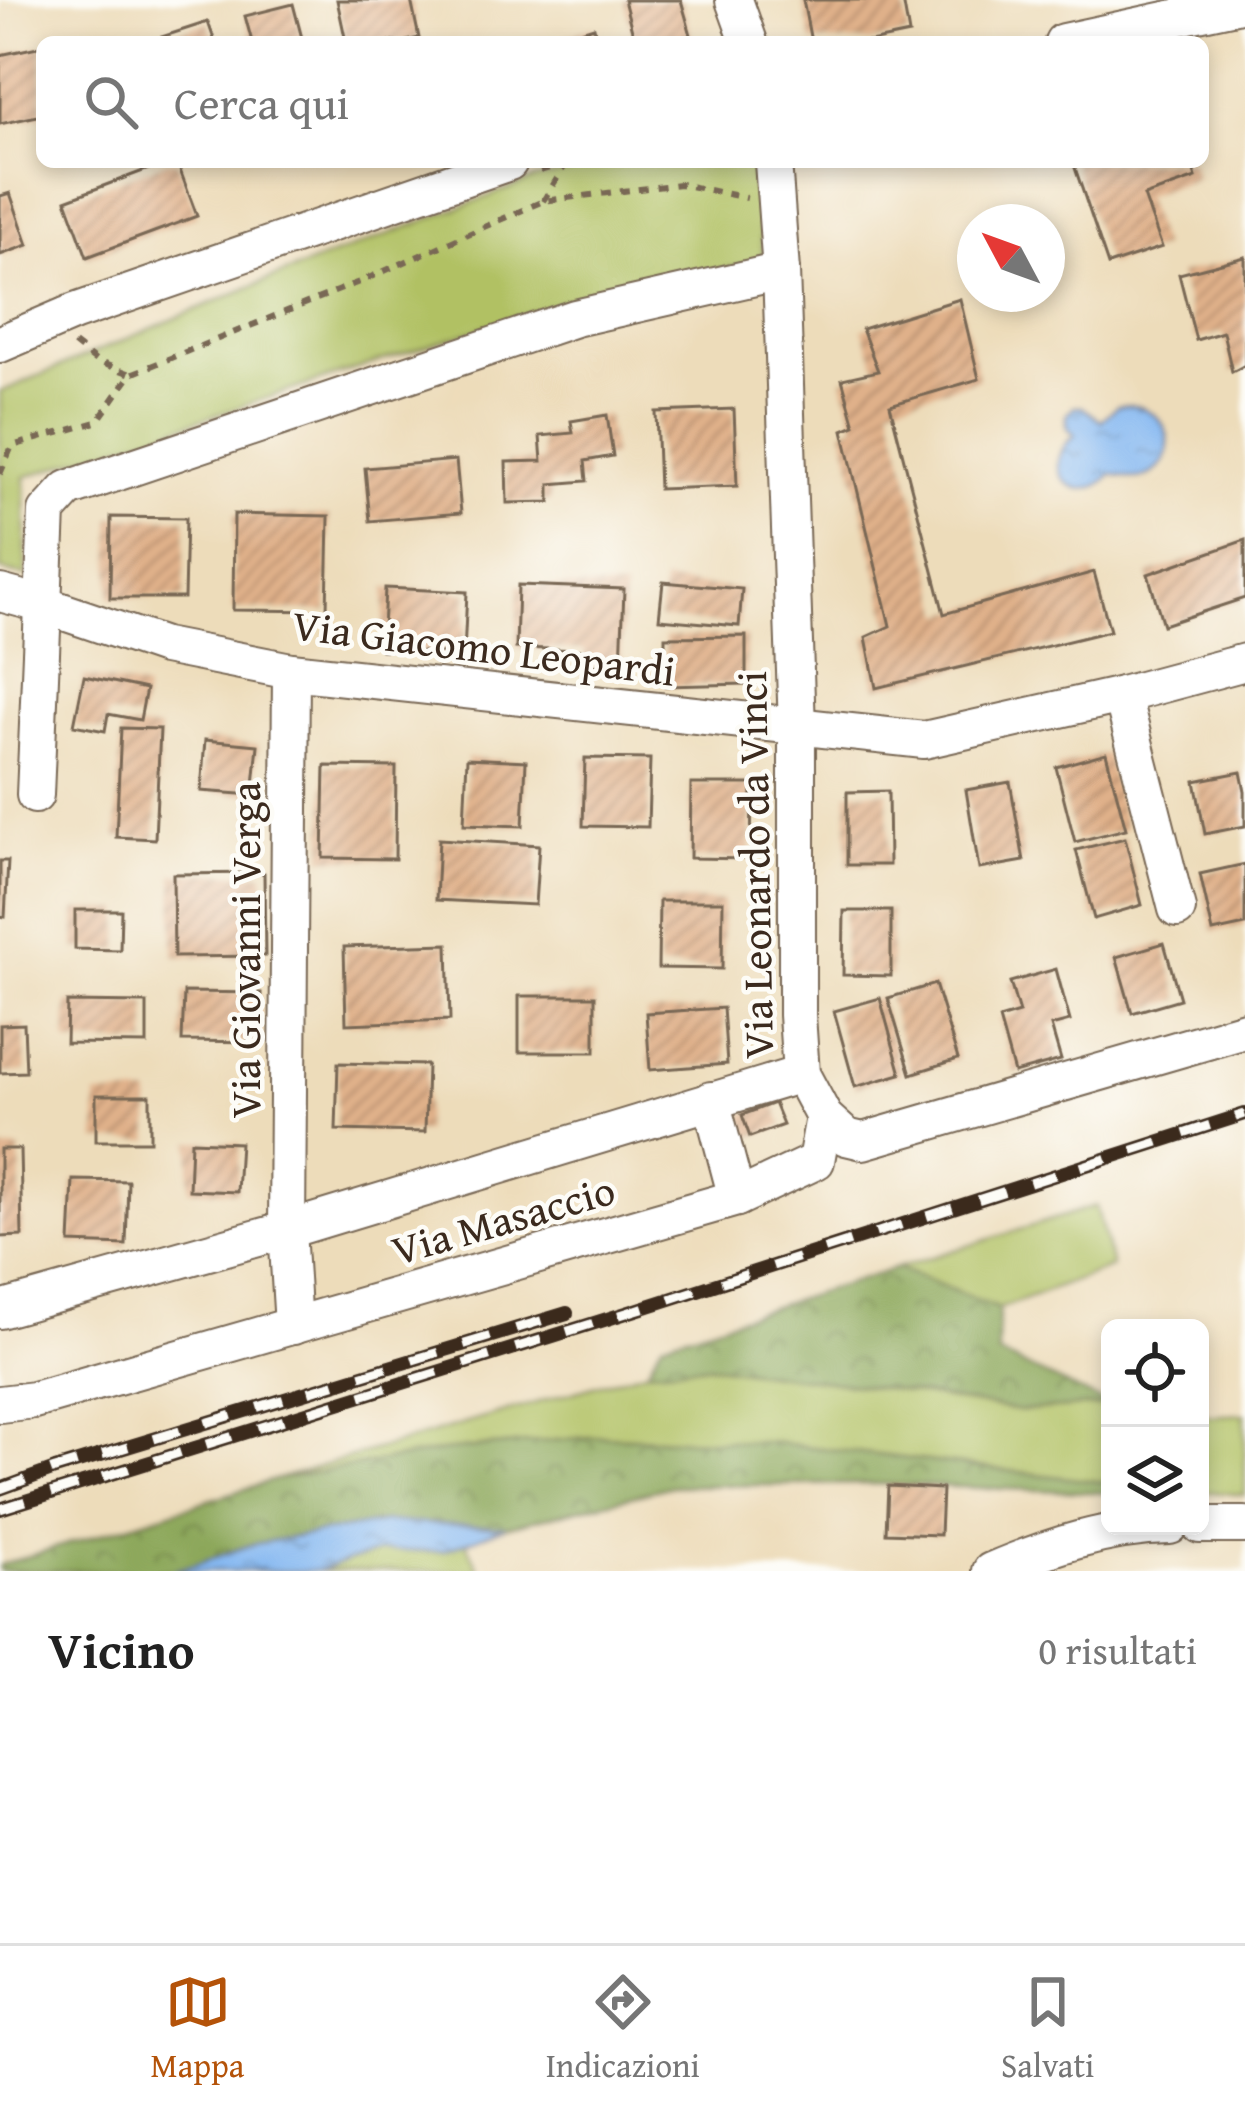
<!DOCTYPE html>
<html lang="it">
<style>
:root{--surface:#fff;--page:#f2f2f2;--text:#222;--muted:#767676;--line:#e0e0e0;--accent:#b45309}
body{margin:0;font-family:"Gentium Book Plus",serif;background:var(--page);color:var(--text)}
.controls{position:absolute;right:36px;bottom:36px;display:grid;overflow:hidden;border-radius:18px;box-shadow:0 6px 18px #0003}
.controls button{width:108px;height:108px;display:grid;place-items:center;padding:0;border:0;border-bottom:3px solid var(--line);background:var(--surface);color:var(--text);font:60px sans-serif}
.compass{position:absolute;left:957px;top:204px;width:108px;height:108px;border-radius:50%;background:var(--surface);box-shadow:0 6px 18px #0003;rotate:311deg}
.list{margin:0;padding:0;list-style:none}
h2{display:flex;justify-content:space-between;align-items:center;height:156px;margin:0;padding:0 48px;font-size:51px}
h2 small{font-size:39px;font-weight:400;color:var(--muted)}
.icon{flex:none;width:66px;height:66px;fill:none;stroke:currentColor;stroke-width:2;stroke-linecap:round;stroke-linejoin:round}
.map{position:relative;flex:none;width:1245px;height:1571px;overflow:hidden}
.search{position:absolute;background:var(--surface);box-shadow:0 6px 18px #0003;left:36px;right:36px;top:36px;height:132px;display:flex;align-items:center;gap:30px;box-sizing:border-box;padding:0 42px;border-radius:18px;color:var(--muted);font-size:45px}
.sheet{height:372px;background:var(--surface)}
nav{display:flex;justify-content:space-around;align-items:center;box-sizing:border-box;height:168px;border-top:3px solid var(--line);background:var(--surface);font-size:33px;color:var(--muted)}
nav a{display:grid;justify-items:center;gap:6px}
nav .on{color:var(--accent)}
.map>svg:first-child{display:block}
</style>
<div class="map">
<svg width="1245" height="1571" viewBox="0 0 1245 1571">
<defs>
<pattern id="forest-crowns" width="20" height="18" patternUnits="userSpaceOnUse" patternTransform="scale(3)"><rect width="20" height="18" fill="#8ca75a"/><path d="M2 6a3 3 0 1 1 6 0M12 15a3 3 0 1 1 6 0" fill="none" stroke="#74884a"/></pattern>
<pattern id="water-ripples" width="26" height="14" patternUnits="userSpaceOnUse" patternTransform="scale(3)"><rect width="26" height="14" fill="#84b7f1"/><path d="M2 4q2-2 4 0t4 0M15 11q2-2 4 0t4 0" fill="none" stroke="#6d95c3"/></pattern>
<pattern id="building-hatch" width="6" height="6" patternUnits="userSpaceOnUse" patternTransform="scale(3)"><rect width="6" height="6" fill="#e0b18a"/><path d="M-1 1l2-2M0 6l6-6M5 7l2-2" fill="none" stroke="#b79070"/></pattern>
</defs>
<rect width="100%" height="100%" fill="#fdfcf7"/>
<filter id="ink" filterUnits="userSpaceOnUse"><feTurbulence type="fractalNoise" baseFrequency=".00833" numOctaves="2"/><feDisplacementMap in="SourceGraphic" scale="24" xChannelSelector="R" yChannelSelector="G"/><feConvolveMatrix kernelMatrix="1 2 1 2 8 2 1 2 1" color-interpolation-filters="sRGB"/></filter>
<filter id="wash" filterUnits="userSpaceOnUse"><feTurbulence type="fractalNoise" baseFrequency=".004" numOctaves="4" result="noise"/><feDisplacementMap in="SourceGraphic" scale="48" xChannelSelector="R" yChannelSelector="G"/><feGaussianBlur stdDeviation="2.7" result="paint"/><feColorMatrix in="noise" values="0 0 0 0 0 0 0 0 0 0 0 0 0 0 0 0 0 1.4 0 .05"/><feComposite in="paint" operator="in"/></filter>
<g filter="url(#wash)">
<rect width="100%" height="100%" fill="#eddcba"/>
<g fill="#b1c164" stroke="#767641" stroke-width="3">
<polygon points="617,162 751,162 764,261 562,302 25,477 26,576 0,570 0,392 255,285 534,179"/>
<polygon points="1096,1206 1112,1267 999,1309 897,1268"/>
<polygon points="709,1365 889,1389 1020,1411 1110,1405 1110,1483 778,1443 601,1436 443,1451 274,1480 647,1370"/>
<polygon points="1200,1403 1205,1416 1245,1414 1245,1495 1200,1491"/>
<polygon points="466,1542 480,1571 316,1571 382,1551 443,1551"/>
</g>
<g fill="url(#forest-crowns)" stroke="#64683c" stroke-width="3">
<polygon points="897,1268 999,1309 998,1354 1110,1405 1020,1411 889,1389 709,1365 647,1370 662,1342"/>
<polygon points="601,1436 778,1443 1110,1483 1110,1493 884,1484 672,1486 505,1527 386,1522 254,1544 174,1571 0,1571 0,1565 274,1480 443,1451"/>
</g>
<g fill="url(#water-ripples)" stroke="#607088" stroke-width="3">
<path d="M 1131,405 C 1178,412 1180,468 1141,478 C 1132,480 1120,476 1112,474 C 1078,512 1035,468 1075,435 L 1067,427 L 1067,414 L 1074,407 L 1082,407 L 1101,421 L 1117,406 Z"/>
<polygon points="386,1522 505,1527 443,1551 382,1551 316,1571 174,1571 254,1544"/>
</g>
<g id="blocks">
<g fill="url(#building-hatch)">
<polygon points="337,0 411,0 419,38 403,42 346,42"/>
<polygon points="624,0 681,0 693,42 635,42"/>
<polygon points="803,0 903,0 909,34 870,42 811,42"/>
<polygon points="293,4 303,42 252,42 245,16"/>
<polygon points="208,22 215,42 149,42 149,41"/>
<polygon points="594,27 598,42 550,42 549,41"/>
<polygon points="42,46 42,115 0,124 0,55"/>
<polygon points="167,162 177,162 197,216 87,257 66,200"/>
<polygon points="1073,162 1191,162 1196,178 1144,196 1162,247 1108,265"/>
<polygon points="10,193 28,245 0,255 0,196"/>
<polygon points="1245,257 1245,365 1232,372 1223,332 1196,340 1179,274"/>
<polygon points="960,299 979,379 890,405 944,614 1094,572 1110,631 876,688 866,637 890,626 843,430 855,425 842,379 878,371 862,329"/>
<polygon points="734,409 737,486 659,489 656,412"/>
<polygon points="607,415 613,456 585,461 587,481 550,484 550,502 507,503 506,462 542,461 540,436 573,433 571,421"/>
<polygon points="456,460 461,513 370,521 365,468"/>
<polygon points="234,514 329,516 327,611 233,610"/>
<polygon points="111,517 186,518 184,598 110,598"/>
<polygon points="1245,540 1245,598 1163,625 1148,574"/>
<polygon points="663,582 742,589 739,626 659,619"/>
<polygon points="518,585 624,589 621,665 584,664 585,650 516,648"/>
<polygon points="385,588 467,592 464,654 382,650"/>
<polygon points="746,636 746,684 665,686 665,637"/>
<polygon points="84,676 146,689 140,720 108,714 105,731 74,725"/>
<polygon points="121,728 160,729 155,839 116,837"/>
<polygon points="205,740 258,745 253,795 201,791"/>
<polygon points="1106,753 1126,829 1075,842 1056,767"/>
<polygon points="467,758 526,761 523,826 464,824"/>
<polygon points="585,758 650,759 648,827 583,826"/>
<polygon points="325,766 396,767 395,859 323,858"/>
<polygon points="1241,772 1245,792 1245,826 1205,834 1195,781"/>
<polygon points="1010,782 1024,861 979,869 966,790"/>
<polygon points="691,784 752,784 751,859 690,858"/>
<polygon points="888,791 889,865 847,865 847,792"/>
<polygon points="1125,838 1142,905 1094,919 1076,850"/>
<polygon points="439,839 539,845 535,905 436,900"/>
<polygon points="0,861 8,861 5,917 0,916"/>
<polygon points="1245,864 1245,925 1213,932 1200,874"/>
<polygon points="264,873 265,956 174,957 173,874"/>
<polygon points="659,901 723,901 722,969 658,968"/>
<polygon points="75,910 121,910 120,950 75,949"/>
<polygon points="844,911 891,911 891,976 843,975"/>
<polygon points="1164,943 1180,999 1132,1013 1116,957"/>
<polygon points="448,944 450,1020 346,1024 344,947"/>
<polygon points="1056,969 1070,1021 1051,1026 1061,1060 1014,1073 999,1019 1019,1013 1010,982"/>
<polygon points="935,984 958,1059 911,1074 888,998"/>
<polygon points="184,992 261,993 261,1042 182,1041"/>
<rect x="519" y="996" width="76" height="56"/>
<polygon points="880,998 901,1074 855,1087 834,1011"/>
<polygon points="67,1002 147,1003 147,1044 66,1043"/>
<polygon points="723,1008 727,1064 650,1070 646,1013"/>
<polygon points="24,1024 26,1072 0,1073 0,1025"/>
<polygon points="338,1063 427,1065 425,1132 336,1130"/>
<rect x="96" y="1095" width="54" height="46"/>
<polygon points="774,1103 783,1125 750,1137 742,1115"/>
<polygon points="191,1141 240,1143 237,1192 189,1190"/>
<polygon points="0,1149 20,1149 22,1236 0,1237"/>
<polygon points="73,1180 128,1181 126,1245 70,1243"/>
<polygon points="888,1486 942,1489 940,1535 886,1533"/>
</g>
</g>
</g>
<g filter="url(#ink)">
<use href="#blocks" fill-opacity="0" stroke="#796855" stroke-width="3"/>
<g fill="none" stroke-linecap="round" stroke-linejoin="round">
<defs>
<g id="minor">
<polyline points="734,0 749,42"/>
<polyline points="1063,42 1245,3"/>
<polyline points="773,162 781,271 797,728 797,1015 801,1074 824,1117 846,1137 863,1141 1245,1030"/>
<polyline points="0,344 75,312 509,162"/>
<polyline points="0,593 41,604 164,646 291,671 924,740 1122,695 1245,662"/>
<polyline points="291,671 287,1230 293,1326"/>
<polyline points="1122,695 1177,909"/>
<polyline points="35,795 47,512 68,489 575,318 781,271"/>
<polyline points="711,1100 737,1198"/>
<polyline points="0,1310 287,1230 801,1074"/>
<polyline points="0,1404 34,1400 737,1198 816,1161 824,1117"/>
<polyline points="1200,1525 1245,1525"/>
<path d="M 991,1571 C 1048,1547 1108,1527 1170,1526"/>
</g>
</defs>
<use href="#minor" stroke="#796855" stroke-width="40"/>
<g stroke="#796855" stroke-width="6" stroke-dasharray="9 9" stroke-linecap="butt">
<polyline points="540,171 569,162"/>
<polyline points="543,201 566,164"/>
<polyline points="74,344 96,361 131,374"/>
<polyline points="0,474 12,446 97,422 131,374 364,280 543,201 680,184 747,198"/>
</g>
<use href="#minor" stroke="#fff" stroke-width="36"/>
<defs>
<g id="rail">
<polyline points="0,1489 55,1469 567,1313"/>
<polyline points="0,1509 636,1310 1245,1114"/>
</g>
</defs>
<use href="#rail" stroke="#3b2a1e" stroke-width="14"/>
<use href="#rail" stroke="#fdfcf7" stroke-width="9" stroke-dasharray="27" stroke-linecap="butt"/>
</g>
</g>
<g text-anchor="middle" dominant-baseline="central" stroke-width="9" stroke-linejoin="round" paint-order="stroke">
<g font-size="42" fill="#3b2a1e" stroke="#fdfcf7">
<text transform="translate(484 647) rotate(7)">Via Giacomo Leopardi</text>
<text transform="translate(754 865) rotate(-91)">Via Leonardo da Vinci</text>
<text transform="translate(244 950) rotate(-90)">Via Giovanni Verga</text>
<text transform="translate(503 1219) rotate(-16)">Via Masaccio</text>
</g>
</g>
</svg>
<div class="controls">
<button><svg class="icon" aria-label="locate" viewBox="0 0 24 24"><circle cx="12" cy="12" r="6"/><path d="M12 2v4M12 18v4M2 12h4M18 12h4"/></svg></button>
<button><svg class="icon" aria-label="layers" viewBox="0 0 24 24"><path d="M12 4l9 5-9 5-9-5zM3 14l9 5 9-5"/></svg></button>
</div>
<svg class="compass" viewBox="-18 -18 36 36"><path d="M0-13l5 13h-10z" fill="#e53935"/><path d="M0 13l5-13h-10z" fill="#767676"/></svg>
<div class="search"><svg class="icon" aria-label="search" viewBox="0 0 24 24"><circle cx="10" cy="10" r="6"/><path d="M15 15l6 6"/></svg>Cerca qui</div>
</div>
<section class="sheet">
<h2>Vicino<small>0 risultati</small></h2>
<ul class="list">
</ul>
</section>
<nav>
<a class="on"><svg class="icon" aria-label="map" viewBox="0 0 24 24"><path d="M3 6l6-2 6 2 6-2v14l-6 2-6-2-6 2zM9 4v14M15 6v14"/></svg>Mappa</a>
<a><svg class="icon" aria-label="directions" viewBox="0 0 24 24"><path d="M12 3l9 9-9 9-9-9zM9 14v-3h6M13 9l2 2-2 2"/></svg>Indicazioni</a>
<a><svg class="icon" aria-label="saved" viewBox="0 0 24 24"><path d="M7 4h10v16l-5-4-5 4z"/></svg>Salvati</a>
</nav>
